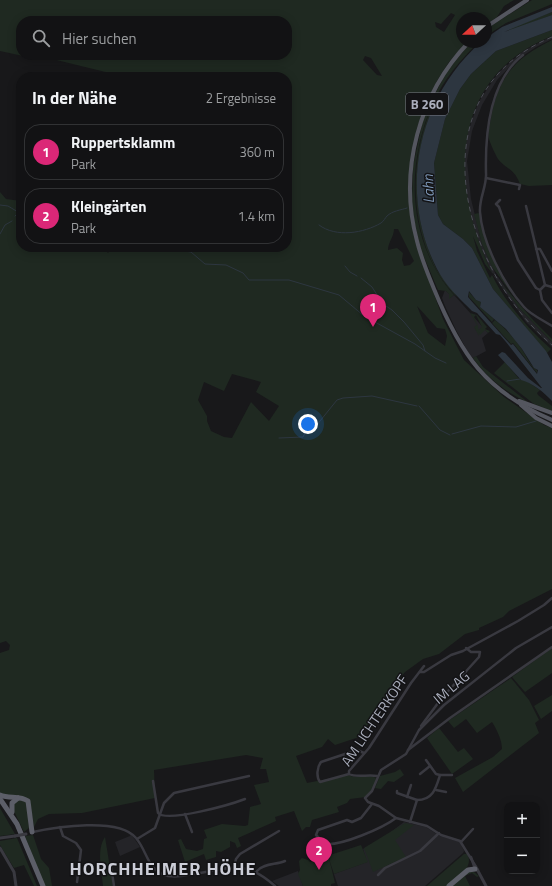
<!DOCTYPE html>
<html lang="de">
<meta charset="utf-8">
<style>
:root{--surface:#121214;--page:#1b1b1d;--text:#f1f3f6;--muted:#9c9ea0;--line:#313234;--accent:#db2777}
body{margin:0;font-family:"Titillium Web",sans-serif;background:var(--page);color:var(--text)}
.controls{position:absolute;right:12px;bottom:12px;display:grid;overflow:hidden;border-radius:8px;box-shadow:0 2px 10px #0003}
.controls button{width:36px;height:36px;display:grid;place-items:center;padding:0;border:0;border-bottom:1px solid var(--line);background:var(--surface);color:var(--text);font:20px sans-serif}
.compass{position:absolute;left:456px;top:12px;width:36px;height:36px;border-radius:50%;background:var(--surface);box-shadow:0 2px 10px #0003;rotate:249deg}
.you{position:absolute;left:308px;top:424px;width:14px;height:14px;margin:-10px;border:3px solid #fff;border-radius:50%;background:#1a73e8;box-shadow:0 0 0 6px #1a73e833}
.badge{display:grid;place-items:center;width:26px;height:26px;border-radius:50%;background:var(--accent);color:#fff;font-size:13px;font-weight:700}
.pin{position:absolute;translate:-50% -33px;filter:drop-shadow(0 1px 2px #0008)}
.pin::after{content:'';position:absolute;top:21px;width:14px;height:12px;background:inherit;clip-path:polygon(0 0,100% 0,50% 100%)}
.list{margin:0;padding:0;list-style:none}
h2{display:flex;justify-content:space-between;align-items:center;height:52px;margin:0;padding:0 16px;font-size:17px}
h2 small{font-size:13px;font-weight:400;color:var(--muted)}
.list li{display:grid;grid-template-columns:26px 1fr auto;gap:12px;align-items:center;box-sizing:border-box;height:56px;margin:0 8px 8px;padding:0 8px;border:1px solid var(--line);border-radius:16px}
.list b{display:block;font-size:15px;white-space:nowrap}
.list p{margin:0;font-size:13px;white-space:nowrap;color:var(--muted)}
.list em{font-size:13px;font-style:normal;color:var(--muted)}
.icon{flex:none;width:22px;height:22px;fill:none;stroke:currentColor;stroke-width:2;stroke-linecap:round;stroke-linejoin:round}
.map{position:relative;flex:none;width:552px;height:886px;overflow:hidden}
.search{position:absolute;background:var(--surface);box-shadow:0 2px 10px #0003;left:16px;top:16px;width:276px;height:44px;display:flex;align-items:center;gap:10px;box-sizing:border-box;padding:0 14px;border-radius:16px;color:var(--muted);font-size:15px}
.panel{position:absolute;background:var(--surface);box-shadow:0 2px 10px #0003;left:16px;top:72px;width:276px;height:180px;border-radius:16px}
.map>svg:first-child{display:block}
</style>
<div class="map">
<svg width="552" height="886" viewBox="0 0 552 886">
<rect width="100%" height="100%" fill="#18181a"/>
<g fill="#242428">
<polygon points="552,36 552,39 536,47 515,61 497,80 482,105 472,131 467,161 471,199 482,244 496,275 492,273 479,244 469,210 464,172 466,138 478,103 498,73 523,51"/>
<polygon points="493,275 498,277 519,308 552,342 552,347 526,322"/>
<polygon points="445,290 449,294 450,298 454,295 488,333 482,338 486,351 473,358 468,352 456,330 445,306 442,298"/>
<polygon points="404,822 426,827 440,836 460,842 464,851 463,853 425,886 338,886 334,874 367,862 363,849 387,835"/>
<polygon points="131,834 140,847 120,856 115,842 130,836"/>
<polygon points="298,871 303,886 279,886 272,881"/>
</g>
<g fill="#1f2921" fill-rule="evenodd">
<path d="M 0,0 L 514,0 L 504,6 L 497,17 L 486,25 L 486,18 L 462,18 L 462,42 L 467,42 L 449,62 L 438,79 L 424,107 L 417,128 L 410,166 L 416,244 L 443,319 L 464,360 L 504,397 L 544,425 L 552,428 L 552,589 L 509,611 L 503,617 L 479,628 L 479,630 L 465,634 L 439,654 L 423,659 L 405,672 L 393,687 L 394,690 L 388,695 L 389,697 L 373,712 L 376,716 L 360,733 L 362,736 L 335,745 L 328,739 L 322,747 L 296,756 L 307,783 L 348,775 C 357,779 367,773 376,778 L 374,787 L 366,797 L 350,799 L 347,803 L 337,807 L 339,812 L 312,820 L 310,827 L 306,827 L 302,831 L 294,811 L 275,817 L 276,821 L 238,838 L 241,846 L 237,848 L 235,843 L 230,841 L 230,847 L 221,852 L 216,851 L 216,857 L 206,860 L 204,854 L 185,862 L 178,840 L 181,839 L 186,849 L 197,851 L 203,849 L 204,839 L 207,838 L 204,830 L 222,824 L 245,826 L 248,825 L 250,807 L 261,804 L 254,785 L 269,782 L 266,769 L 260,769 L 263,758 L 246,755 L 154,770 L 155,798 L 82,813 L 49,814 L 38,819 L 34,827 L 30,802 L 0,794 L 0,653 L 9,650 L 10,645 L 6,641 L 0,643 L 0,192 L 6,199 L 21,201 L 21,247 L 105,247 L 104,249 L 108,253 L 113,247 L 287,247 L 287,77 L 126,77 L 36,55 L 23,56 L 0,51 ZM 451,13 L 455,15 L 444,32 L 436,27 L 435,22 L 441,24 ZM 21,21 L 287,21 L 287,55 L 21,55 ZM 365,56 L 371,58 L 382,76 L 377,75 L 363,60 ZM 394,229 L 398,229 L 414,261 L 410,265 L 404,266 L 402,260 L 403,253 L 397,248 L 388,250 C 388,242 394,237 394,229 ZM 417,306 L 437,328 L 445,329 L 447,336 L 445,346 L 428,333 ZM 232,374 L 261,382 L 256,392 L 279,406 L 269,421 L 251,402 L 232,438 L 224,437 L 211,431 L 207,421 L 207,416 L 198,400 L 204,382 L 224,391 Z"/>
<polygon points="532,0 552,0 552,4 506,23 486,36 486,29"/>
<polygon points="552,12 552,15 505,33 513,27"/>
<path d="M 552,30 L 552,36 C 448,78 450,186 492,273 L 485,264 L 473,236 L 477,251 L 490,278 L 492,275 C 505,302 528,329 551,349 L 547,353 L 493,289 L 472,248 L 463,239 L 443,224 L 438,215 L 434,163 L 445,119 L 460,89 L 471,74 L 496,51 Z"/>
<path d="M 552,40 L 552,185 L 529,186 L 520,184 C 514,168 507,170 498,159 C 495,154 491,145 489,139 C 487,134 490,124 491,118 C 498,77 515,58 552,40 Z"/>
<path d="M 471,42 L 479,42 C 461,59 443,80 433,103 C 405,165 407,242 454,295 L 449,299 L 449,294 L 446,291 L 438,290 L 421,250 L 414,220 L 412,198 L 413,166 L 424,115 L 447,71 Z"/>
<path d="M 437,97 C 412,154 409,210 436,268 C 441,278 453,287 457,297 C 407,249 405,155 437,97 Z"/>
<polygon points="479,213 489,249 515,298 492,267 482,244 474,214"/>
<polygon points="501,283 534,321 552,339 552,342 519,308"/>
<polygon points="469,292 476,300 481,302 480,307 494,319 492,322 469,297"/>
<polygon points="470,313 477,315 487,327 485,329 490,331 488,333 485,330 480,335 478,330 482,327 476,315 474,317 478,326 479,336 474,327 477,325"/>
<path d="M 495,320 C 505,328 513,337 521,348 C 526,355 530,366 537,370 L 537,373 L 513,343 L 511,344 L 492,323 Z"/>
<path d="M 476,356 L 483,367 L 529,403 C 508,394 486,377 473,358 Z"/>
<polygon points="505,362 520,380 525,380 540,390 537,393 538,395 552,406 552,411 534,404 494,373"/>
<polygon points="552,648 552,673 525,692 512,677"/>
<path d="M 511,678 L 529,700 L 539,720 L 535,723 L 539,733 L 463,792 L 455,778 L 493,757 L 502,749 C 502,740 497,730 492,722 L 477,733 L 466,719 L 454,728 L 448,721 Z"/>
<polygon points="552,695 552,711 541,719 534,706"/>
<polygon points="439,728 458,752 464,748 473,759 452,774 427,738"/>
<polygon points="400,769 404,775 394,782 388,781 381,789 375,788 380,776 395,772"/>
<polygon points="17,799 27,802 29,828 24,832 12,807"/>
<polygon points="0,808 15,834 0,836"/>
<polygon points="405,823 414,825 395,840 406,857 373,872 364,848"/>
<polygon points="33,835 41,859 49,868 52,886 44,886 25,836"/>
<path d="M 105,837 L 113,886 L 103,886 C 102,871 96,850 105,837 Z"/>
<polygon points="17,838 37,886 34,886 24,865 14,868 0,845 0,841"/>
<polygon points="361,845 368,862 334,874 330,862 330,855"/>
<polygon points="328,854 335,883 331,884 331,886 303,886 298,874 300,870 299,861 302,858 308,860 310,862 314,861 313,859"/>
<path d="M 464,854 L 467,854 C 475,867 457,878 448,886 L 427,886 Z"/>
<polygon points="468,872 474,872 479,876 477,877 472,873 465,876 470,886 452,886"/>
</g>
<path fill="#2d3640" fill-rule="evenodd" d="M 552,7 L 552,12 L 504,32 L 552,15 L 552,30 L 496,51 L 471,74 L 460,89 L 445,119 L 434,163 L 438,215 L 443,224 L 463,239 L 472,248 L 493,289 L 546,351 L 552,362 L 552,401 C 545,393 531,382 521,380 L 498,355 L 502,352 L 505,353 L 528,378 L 541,388 L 542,388 L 506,342 L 500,335 L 496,334 L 477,313 L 472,311 C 459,298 445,285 437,269 C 398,193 417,98 481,42 L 486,42 L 486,38 L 502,27 ZM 469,291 L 476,300 L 481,302 L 480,307 L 506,329 L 522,349 L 534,368 L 538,370 L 537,374 L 513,344 L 511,345 L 474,304 L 468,297 Z"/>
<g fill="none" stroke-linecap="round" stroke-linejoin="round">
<g stroke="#2d3640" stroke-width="1">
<polyline points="0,205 8,206 18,212"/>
<polyline points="15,216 21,210"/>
<path d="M 319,225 C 336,238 364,233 381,223 C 384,221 385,218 387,216 C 392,211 401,210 407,208"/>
<polyline points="0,234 5,225 12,221"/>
<polyline points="159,247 170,249"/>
<polyline points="184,251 191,252 205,264 226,265 243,273 249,280 289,280 339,295 364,316 415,344 435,358 446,363"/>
<polyline points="345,266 350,272 357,276"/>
<polyline points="361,278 372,287 383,304 392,310 404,322 423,345 425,351"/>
<polyline points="507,381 520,379"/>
<polyline points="419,406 440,430 450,435"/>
<polyline points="452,434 481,426 516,427 536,421"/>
<polyline points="279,438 303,437 305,433 316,426 337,400 343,398 372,396 417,406"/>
</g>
<g stroke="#393940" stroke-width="2.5">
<path d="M 523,55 C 489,81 485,133 486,173 C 487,186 479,198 480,212 C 482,242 504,285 524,307 C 531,315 543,320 552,326"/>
<polyline points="486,178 520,185 519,189"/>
<polyline points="500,200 496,204 499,207 518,260 536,288 540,290"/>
<polyline points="526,206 545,285"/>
<polyline points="536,249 540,249 552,271"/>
<polyline points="552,287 545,285 540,290 542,300 552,313"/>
<polyline points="420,672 424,672 451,655 463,651 518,621 544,605 552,598"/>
<polyline points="421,726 441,699 479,657 480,652 471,652 466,648"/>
<polyline points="408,750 450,718 552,647"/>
<polyline points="426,760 436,774 440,775"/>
<path d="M 349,774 L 320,782 C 316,777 317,767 321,762 L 357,750 L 364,753"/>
<polyline points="420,774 430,766"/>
<path d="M 377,776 C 368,774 357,778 349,774 L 349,771 L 369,748 L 411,683 L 424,666"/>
<path d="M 153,781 L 158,813 C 167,823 232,804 245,799"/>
<polyline points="436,790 446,792"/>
<polyline points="397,791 397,793 417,800"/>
<polyline points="407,797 411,785"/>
<path d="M 372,804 L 361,818 L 352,822 L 347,820 L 318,830 L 316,835 L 325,844 C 341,846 383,828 396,818"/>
<polyline points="185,814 192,832"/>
<path d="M 410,822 L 417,800 C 433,800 436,788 440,775 L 452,775"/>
<polyline points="60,827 63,836 76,843 81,850 77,882"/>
<path d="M 33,832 C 56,827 119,817 136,838 C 148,852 147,871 168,876 C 176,877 185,876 193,874 C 230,869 244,858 275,886"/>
<polyline points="137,839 155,828 164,803 174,793 249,776"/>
<polyline points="461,842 473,829"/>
<polyline points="471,857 475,869"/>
<polyline points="111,866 114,886"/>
<polyline points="234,868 236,859 240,854 279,831"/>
<polyline points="478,870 460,841 441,835 427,826 396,818 379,806 368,802 365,798 372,791 381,770 406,754 419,730 444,705 516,648 552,627"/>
<path d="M 257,871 C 264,863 276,865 285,861"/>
<polyline points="378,875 385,868 420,851 439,833"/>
</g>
<g stroke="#393940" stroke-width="3">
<polyline points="0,838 15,836"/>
<polyline points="0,848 14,872 16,886"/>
<polyline points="475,869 478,871 486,886"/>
</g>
<g stroke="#54565f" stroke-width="4">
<polyline points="486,27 527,0"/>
<path d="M 469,42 C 419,94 398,171 417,241 C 421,258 428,274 434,289 C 461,355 485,391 552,420"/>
<polyline points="519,401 552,413"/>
<polyline points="521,405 536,418 552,426"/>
</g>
<g stroke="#5c5e68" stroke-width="5">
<path d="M 0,795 C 9,799 20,795 28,801 L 32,832"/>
<polyline points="0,799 17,824 43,886"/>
<polyline points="12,812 12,803 18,798"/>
<polyline points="449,886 468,870 475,869"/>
</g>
<path stroke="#4b4d55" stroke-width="1" stroke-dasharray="5 4" stroke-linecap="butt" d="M 552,37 C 414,94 460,268 552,345"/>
<polyline stroke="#393940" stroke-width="3" points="15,836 26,834"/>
</g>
<g text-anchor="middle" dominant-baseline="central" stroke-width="3" stroke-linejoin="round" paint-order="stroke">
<rect fill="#131315" stroke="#7c7f89" stroke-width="1" x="406" y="93" width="42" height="22" rx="3"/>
<g font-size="13" font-weight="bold" fill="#a9adbb">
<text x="427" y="104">B 260</text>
</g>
<g font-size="14" fill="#a9adbb" stroke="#131315">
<text transform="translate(451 687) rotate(-40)">IM LAG</text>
<text transform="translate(374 720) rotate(-56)">AM LICHTERKOPF</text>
</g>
<g font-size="15" font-style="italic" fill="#7e98b8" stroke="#131315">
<text transform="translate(428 189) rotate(-92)">Lahn</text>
</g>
<g font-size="18" font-weight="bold" letter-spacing="1" fill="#cbcdd7" stroke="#131315">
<text x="163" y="868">HORCHHEIMER HÖHE</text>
</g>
</g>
</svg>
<div class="controls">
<button>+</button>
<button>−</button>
</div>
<svg class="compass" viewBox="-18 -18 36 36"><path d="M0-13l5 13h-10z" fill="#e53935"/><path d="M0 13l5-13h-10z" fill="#9c9ea0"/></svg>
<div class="you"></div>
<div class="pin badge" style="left:373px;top:327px">1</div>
<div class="pin badge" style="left:319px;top:870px">2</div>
<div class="search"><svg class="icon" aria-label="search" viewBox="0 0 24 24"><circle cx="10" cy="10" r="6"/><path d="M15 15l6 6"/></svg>Hier suchen</div>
<section class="panel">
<h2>In der Nähe<small>2 Ergebnisse</small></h2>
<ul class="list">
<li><span class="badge">1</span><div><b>Ruppertsklamm</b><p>Park</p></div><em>360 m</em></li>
<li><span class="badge">2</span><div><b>Kleingärten</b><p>Park</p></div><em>1.4 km</em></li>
</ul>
</section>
</div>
